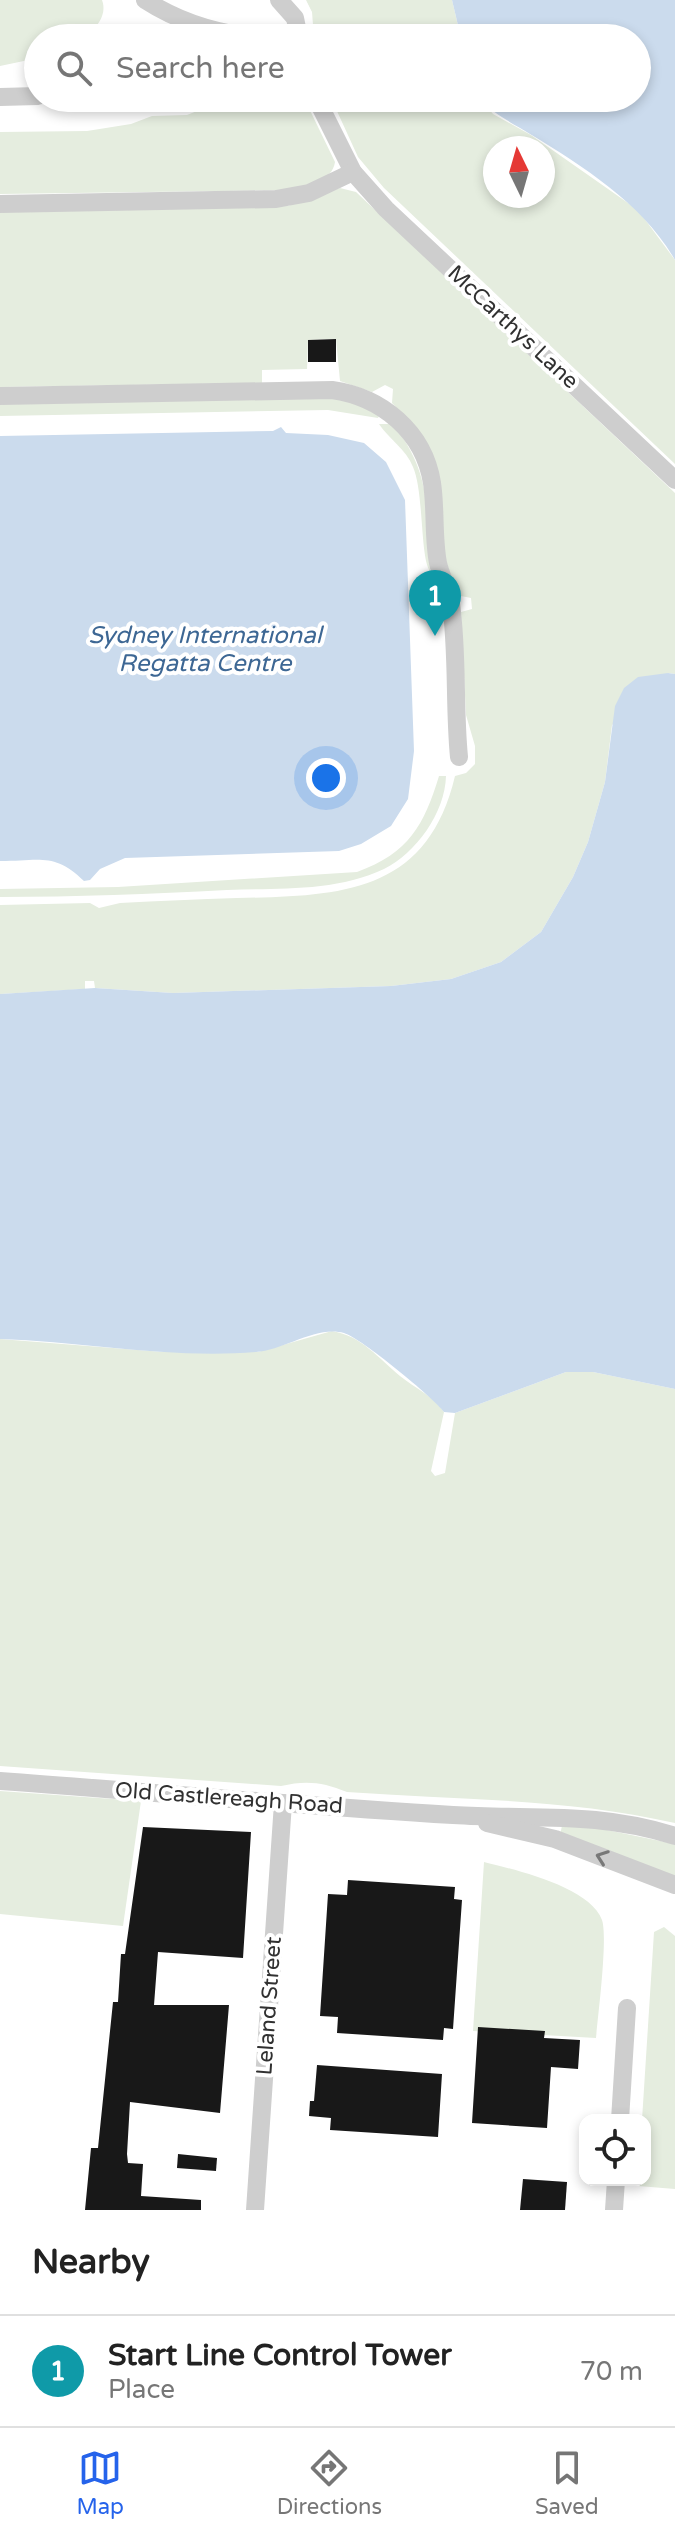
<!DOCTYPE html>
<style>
:root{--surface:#fff;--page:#f2f2f2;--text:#222;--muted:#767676;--line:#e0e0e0;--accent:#2563eb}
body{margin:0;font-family:"Varela Round",sans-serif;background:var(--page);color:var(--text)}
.controls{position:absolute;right:24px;bottom:24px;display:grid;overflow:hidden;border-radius:16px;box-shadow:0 4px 12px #0003}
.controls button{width:72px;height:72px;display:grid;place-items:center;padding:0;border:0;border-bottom:2px solid var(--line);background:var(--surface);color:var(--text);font:40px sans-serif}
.compass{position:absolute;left:483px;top:136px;width:72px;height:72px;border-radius:50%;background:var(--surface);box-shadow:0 4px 12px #0003;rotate:355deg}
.you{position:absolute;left:326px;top:778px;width:28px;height:28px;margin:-20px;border:6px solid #fff;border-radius:50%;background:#1a73e8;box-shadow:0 0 0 12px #1a73e833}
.badge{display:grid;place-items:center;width:52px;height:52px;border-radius:50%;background:var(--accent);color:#fff;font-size:26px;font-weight:700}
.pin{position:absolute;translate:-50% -66px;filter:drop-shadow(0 2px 4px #0008)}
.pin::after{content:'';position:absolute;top:42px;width:28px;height:24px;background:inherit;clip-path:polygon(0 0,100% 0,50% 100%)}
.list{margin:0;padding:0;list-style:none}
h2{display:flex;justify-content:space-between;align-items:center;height:104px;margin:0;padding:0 32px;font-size:34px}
h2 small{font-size:26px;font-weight:400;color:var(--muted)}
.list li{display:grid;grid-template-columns:52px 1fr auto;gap:24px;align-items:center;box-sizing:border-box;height:112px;padding:0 32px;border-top:2px solid var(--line)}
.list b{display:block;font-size:30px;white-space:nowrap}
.list p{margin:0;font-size:26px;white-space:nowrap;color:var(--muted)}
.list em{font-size:26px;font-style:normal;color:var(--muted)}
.icon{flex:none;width:44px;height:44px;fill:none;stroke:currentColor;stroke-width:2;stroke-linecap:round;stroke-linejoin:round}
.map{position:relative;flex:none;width:675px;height:2210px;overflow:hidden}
.search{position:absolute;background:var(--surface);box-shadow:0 4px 12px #0003;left:24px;right:24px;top:24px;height:88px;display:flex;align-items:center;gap:20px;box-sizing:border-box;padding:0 28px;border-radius:44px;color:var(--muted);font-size:30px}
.sheet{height:216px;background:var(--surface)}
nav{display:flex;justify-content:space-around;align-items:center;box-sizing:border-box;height:112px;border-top:2px solid var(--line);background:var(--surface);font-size:22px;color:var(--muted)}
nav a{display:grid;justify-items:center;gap:4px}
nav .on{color:var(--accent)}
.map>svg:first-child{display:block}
</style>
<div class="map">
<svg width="675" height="2210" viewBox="0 0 675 2210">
<rect width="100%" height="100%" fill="#fff"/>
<g fill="#e5eddf" fill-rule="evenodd">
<path d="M 0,0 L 102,0 C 108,16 95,29 84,38 L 38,38 L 38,58 L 0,66 Z"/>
<polygon points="306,0 452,0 461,38 314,38 312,12"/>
<path d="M 209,98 L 304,98 L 335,162 C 332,181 310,184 294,190 L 0,194 L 0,132 L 87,131 L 131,124 L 152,116 L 187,115 L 207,107 Z"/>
<path d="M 331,98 L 480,98 L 493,114 L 531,135 L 638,210 L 675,260 L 675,464 L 384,188 L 358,157 ZM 495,148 L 543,148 L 543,196 L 495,196 Z"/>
<path d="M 340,188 L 356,192 L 675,493 L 675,674 L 668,673 L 612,725 L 605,782 L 588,842 L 573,877 L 541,932 L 501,962 L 451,979 L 391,986 L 173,993 L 95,988 L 94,981 L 85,981 L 85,989 L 0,994 L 0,905 L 90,903 L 99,908 L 120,903 C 159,901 198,899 237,898 C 340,896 427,894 455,776 L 466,773 L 475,764 L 475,746 L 466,715 L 461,612 L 472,609 L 471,598 L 456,595 L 405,416 L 392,403 L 393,389 L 385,385 L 372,392 L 340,381 L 336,339 L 308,340 L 307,369 L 262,370 L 262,383 L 0,387 L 0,211 L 288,206 Z"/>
<polygon points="337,397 380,414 378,418 328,410 0,416 0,403"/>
<path d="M 379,424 L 393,424 C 432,474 427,511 430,571 C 420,558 424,492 413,467 C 406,449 389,439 379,424 Z"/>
<path d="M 439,776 L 446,776 C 445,813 416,853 384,869 C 336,892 278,888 227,890 C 151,894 76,897 0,897 L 0,889 L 118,887 L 357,872 C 409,853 424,825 439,776 Z"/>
<path d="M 332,1331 C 362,1336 378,1358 400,1376 C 416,1389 432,1395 444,1412 L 431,1471 L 435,1476 L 445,1473 L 455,1413 L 566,1372 L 593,1372 L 675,1389 L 675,1823 C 566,1798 457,1800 347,1792 C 323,1782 306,1780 281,1786 L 0,1766 L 0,1339 L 163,1352 L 258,1352 Z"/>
<polygon points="0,1791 141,1801 123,1926 0,1914"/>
<polygon points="563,1821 675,1844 675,1876 560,1835"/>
<path d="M 484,1862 C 516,1870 590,1887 602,1920 C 608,1938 598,2015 596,2038 L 473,2031 Z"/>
<polygon points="664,1927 675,1936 675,2189 638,2186 639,2180 645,2180 642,2120 654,1932"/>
</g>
<g fill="#cbdbed">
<path d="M 452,0 L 675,0 L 675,260 C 643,204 584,167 530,134 C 511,122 494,115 480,98 L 637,98 L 637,38 L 461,38 Z"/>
<path d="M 281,427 L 286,433 L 328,435 L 364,443 L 386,462 L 405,500 L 414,751 L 408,799 L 391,826 L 361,844 L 339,851 L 125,858 L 100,869 L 90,880 L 84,881 C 55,852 39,861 0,861 L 0,436 L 273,431 Z"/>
<path d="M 668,673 L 675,674 L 675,1389 L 593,1372 L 566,1372 L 455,1413 L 444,1412 C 434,1398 361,1338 344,1333 C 317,1325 284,1350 256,1352 C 171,1359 85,1342 0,1339 L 0,994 L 95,988 L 173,993 L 391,986 L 451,979 L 501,962 L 541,932 L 573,877 L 588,842 L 605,782 L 615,706 L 624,688 L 638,677 Z"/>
</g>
<g fill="#181818">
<polygon points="336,339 336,362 308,362 308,340"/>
<polygon points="143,1827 251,1832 243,1958 158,1952 154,2005 229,2005 220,2113 130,2102 127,2154 128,2163 143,2164 141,2196 201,2200 201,2210 85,2210 91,2148 98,2148 113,2002 118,2002 121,1954 125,1954"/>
<polygon points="348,1880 455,1887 454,1899 462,1900 453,2029 444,2028 443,2040 337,2033 338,2017 320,2016 328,1894 347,1895"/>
<polygon points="478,2027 545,2031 544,2038 580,2040 578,2069 551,2067 547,2128 472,2123"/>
<polygon points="317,2065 442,2074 438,2137 330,2130 331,2118 309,2116 310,2101 314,2101"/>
<polygon points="178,2154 217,2158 216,2171 177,2168"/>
<polygon points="523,2179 567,2182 565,2210 520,2210"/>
</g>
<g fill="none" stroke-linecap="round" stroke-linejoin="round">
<g stroke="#cecece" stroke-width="18">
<path d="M 145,0 C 182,24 221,35 265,38"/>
<polyline points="279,0 295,18 299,38"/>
<polyline points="0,97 38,96"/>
<polyline points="316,98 353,172 386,209 675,480"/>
<polyline points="0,204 276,199 309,193 353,172"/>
<path d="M 0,396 L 332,390 C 382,397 424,432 432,483 C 436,509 433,537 438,563 C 441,577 449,590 451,604 C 458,654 454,706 459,757"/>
<path d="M 0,1781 C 151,1792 302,1806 453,1815 C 533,1820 596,1811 675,1836"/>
<polyline points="487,1823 555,1839 675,1885"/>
<polyline points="620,2120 627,2008"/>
<polyline points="255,2210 283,1803"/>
<polyline points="614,2210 616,2180"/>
</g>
</g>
<defs><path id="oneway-chevron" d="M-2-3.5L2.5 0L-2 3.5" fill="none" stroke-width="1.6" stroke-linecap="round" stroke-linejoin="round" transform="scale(2)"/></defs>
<use stroke="#787878" href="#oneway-chevron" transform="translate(602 1857) rotate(-160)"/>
<g text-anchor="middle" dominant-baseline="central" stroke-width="8" stroke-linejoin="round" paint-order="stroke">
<g font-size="22" fill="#313131" stroke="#fff">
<text transform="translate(513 327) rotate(43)">McCarthys Lane</text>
<text transform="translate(229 1798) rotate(4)">Old Castlereagh Road</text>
<text transform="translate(269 2006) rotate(-86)">Leland Street</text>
</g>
<g font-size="24" font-style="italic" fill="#3d6794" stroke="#fff">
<text x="205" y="635">Sydney International<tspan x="205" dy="28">Regatta Centre</tspan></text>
</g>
</g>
</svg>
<div class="controls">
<button><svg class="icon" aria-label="locate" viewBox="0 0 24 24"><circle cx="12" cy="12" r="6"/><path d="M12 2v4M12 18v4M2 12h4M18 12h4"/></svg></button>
</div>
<svg class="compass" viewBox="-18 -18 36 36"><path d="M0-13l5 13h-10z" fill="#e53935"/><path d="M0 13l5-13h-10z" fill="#767676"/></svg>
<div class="you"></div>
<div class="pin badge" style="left:435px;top:636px;background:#0f9aa8">1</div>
<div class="search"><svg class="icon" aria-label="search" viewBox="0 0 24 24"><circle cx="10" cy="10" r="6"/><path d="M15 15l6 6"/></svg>Search here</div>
</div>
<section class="sheet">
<h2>Nearby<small></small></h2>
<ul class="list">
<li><span class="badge" style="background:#0f9aa8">1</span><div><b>Start Line Control Tower</b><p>Place</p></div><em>70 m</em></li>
</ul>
</section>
<nav>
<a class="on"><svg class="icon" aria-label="map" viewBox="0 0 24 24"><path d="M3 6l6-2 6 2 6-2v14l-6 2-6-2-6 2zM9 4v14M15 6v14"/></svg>Map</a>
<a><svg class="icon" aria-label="directions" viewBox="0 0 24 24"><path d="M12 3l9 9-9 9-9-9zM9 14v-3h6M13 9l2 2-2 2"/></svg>Directions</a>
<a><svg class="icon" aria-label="saved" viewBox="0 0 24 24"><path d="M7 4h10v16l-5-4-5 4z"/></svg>Saved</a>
</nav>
